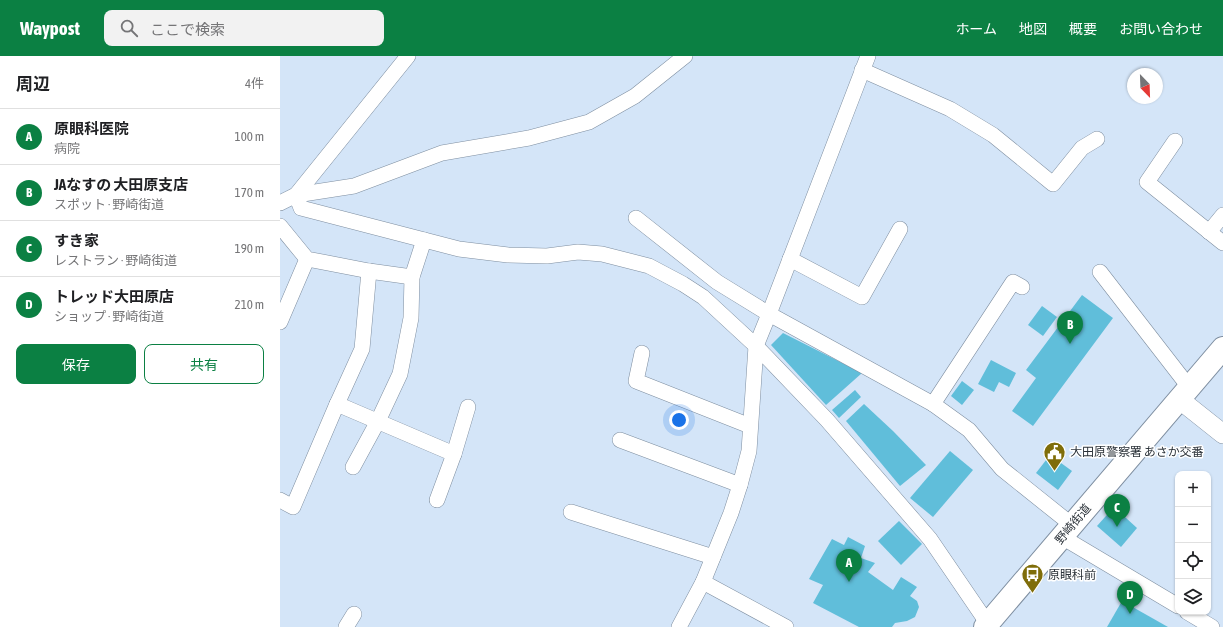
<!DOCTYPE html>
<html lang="ja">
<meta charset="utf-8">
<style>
:root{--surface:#fff;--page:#f2f2f2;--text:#202124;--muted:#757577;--line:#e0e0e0;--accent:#0b8043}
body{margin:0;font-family:"Asap Condensed","Noto Sans JP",sans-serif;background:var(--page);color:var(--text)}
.controls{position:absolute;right:12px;bottom:12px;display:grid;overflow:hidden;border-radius:8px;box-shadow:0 1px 3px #0004}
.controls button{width:36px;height:36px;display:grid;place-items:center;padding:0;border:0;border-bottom:1px solid var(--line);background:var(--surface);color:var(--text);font:20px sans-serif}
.compass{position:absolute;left:847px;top:12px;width:36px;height:36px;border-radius:50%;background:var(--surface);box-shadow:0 1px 3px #0004;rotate:157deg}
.you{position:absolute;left:399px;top:364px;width:14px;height:14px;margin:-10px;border:3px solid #fff;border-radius:50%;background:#1a73e8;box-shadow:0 0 0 6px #1a73e833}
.badge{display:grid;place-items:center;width:26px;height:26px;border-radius:50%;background:var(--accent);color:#fff;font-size:13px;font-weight:700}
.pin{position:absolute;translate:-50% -33px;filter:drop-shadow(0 1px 2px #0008)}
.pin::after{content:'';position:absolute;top:21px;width:14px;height:12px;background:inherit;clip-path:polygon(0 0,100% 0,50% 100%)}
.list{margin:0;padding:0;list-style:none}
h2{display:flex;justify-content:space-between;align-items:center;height:52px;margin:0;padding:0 16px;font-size:17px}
h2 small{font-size:13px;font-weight:400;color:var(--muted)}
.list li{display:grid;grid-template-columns:26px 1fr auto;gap:12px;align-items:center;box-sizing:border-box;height:56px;padding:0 16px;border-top:1px solid var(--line)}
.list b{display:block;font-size:15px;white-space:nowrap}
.list p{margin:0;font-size:13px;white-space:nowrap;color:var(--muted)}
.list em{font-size:13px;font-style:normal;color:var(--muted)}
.actions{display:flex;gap:8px;padding:12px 16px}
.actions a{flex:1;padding:9px 0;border:1px solid var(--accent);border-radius:8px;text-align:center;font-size:14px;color:var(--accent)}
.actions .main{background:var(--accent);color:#fff}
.icon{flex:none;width:22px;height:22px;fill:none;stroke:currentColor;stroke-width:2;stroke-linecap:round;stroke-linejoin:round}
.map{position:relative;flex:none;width:943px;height:571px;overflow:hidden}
header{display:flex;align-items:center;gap:24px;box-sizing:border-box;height:56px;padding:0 20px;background:var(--accent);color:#fff}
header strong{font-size:19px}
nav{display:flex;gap:22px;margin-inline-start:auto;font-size:14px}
.search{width:280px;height:36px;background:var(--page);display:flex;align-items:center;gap:10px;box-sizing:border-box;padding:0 14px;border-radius:8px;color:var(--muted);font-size:15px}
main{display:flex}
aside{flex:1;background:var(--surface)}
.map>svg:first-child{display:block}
</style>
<header>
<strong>Waypost</strong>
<div class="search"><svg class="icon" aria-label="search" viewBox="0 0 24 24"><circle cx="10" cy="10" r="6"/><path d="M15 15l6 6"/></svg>ここで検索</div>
<nav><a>ホーム</a><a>地図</a><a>概要</a><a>お問い合わせ</a></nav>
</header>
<main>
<aside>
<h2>周辺<small>4件</small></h2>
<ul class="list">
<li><span class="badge">A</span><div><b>原眼科医院</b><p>病院</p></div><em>100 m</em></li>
<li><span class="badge">B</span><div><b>JAなすの 大田原支店</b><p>スポット · 野崎街道</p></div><em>170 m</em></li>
<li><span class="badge">C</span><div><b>すき家</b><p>レストラン · 野崎街道</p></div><em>190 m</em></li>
<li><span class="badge">D</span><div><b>トレッド大田原店</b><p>ショップ · 野崎街道</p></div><em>210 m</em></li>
</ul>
<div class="actions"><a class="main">保存</a><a>共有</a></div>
</aside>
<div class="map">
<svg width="943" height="571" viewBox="0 0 943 571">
<rect width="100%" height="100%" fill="#d4e5f8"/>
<g fill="#60beda">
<polygon points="802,239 833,262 753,370 732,355 756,322 746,314"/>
<polygon points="762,250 777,261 763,280 748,269"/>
<polygon points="503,277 582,317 546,349 491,289"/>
<polygon points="711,304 736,317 729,331 719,326 714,336 698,328"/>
<polygon points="682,325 694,334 682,349 671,340"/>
<polygon points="575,334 581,341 559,362 552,354"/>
<polygon points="584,348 613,375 646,409 620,430 566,365"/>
<polygon points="670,395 693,414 653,461 630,442"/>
<polygon points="770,399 792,415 778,434 756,417"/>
<polygon points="834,451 857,472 841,491 817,470"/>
<polygon points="619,465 642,488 621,509 598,485"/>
<polygon points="568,481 585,490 581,502 595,507 588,516 613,534 621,521 637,531 630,540 637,545 639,551 635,561 627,565 615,567 612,571 579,571 533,547 543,529 529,523 552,483 564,489"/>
<polygon points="842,545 888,571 827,571"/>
</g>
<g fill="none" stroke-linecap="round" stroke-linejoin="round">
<defs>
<g id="minor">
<polyline points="128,0 16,139 21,152 179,193 228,199 267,200 298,196 322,198 369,210 403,228 423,241 476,290 547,364 650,483 708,568"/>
<polyline points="582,14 670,53 713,79 773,128 802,92 817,83"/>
<polyline points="895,85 867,126 943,187"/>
<polyline points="0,147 16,139 74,130 162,97 249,82 309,66 355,40 405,0"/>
<polyline points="356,162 437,226 489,258 653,348 689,374 722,413 792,469"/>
<polyline points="0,170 27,203 89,215 132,221"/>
<polyline points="929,176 943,159"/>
<polyline points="510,203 582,241 620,173"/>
<polyline points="820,216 909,331"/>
<polyline points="0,266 27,203"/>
<polyline points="362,297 356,325 470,370"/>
<polyline points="57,348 174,398 188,351"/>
<polyline points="653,348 733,226 742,231"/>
<polyline points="340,384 460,429"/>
<polyline points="73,411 98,365 120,318 131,262 132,221 144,184"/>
<polyline points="0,444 13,451 57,348 82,293 89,215"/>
<polyline points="157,444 174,398"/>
<polyline points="291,456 433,501"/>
<polyline points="782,481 898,550"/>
<polyline points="423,526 506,571"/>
<polyline points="907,556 932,571"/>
<polyline points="66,571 74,558"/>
<polyline points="399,571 423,526 451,457 460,429 469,395 476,290 489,258 588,0"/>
</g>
<polyline id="tertiary" points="899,343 943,378"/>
<polyline id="trunk" points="705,571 943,292"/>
</defs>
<use href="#minor" stroke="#7e8ea0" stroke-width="16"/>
<use href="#tertiary" stroke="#7e8ea0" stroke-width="20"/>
<use href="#trunk" stroke="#7e8ea0" stroke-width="24"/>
<use href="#minor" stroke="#fff" stroke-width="15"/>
<use href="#tertiary" stroke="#fff" stroke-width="19"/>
<use href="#trunk" stroke="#fff" stroke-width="22"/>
</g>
<defs>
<symbol id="civic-pin" viewBox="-11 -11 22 30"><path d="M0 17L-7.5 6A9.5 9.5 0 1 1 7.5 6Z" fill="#7f6d09" stroke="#fff"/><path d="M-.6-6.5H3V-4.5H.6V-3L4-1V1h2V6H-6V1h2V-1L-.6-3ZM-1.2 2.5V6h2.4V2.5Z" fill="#fff"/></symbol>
<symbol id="bus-pin" viewBox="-11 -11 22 30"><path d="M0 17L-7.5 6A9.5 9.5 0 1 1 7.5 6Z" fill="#7f6d09" stroke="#fff"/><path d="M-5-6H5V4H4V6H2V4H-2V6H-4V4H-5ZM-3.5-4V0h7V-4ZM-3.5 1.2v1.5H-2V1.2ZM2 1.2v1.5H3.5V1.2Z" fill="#fff"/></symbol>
</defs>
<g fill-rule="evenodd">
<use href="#civic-pin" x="762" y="384" width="25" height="34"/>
<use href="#bus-pin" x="740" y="506" width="25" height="34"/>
</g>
<g text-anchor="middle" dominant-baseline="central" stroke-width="3" stroke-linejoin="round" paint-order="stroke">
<g font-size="12" fill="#2b3239" stroke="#fff" text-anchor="start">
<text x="790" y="396">大田原警察署 あさか交番</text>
<text x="768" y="519">原眼科前</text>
</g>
<g font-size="12" fill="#2b3239" stroke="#fff">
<text transform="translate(793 468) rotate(-50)">野崎街道</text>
</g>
</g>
</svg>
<div class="controls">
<button>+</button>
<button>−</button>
<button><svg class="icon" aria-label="locate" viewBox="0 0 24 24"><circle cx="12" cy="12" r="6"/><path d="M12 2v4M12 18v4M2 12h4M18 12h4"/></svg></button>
<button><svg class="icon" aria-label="layers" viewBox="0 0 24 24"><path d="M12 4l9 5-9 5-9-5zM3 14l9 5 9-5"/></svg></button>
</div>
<svg class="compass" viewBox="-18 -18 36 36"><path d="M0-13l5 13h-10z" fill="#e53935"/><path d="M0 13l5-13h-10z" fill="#757577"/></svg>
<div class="you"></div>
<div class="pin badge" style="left:569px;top:526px">A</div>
<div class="pin badge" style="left:790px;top:288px">B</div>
<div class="pin badge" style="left:837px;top:471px">C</div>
<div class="pin badge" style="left:850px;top:558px">D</div>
</div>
</main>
